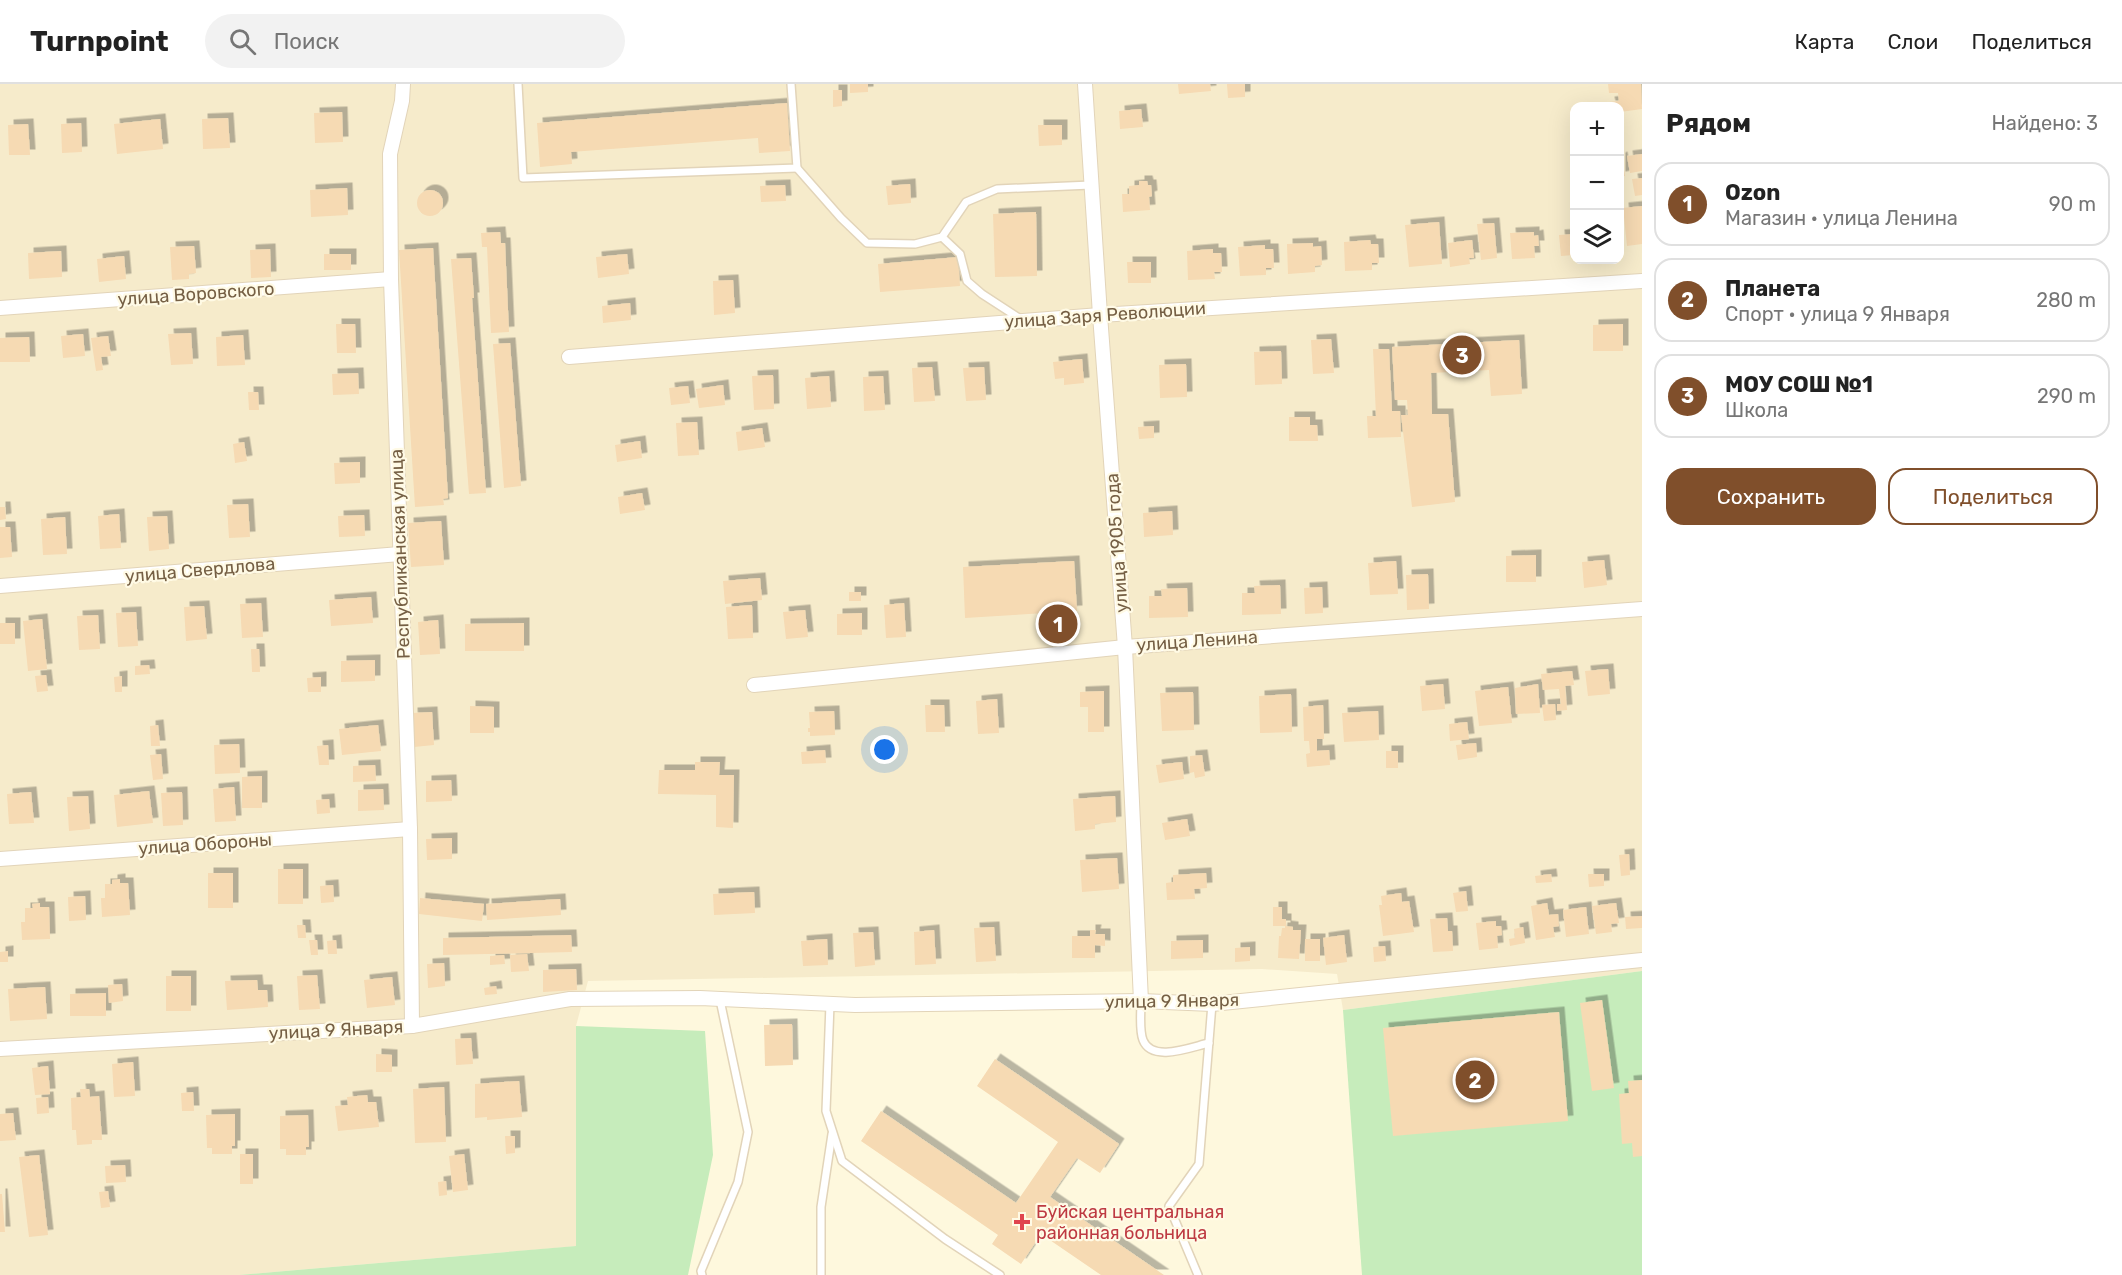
<!DOCTYPE html>
<html lang="ru">
<meta charset="utf-8">
<style>
:root{--surface:#fff;--page:#f2f2f2;--text:#222;--muted:#767676;--line:#e0e0e0;--accent:#804f2b}
body{margin:0;font-family:Rubik,sans-serif;background:var(--page);color:var(--text)}
.controls{position:absolute;right:18px;top:18px;display:grid;overflow:hidden;border-radius:12px;box-shadow:0 6px 24px #0002}
.controls button{width:54px;height:54px;display:grid;place-items:center;padding:0;border:0;border-bottom:2px solid var(--line);background:var(--surface);color:var(--text);font:30px sans-serif}
.you{position:absolute;left:885px;top:666px;width:21px;height:21px;margin:-15px;border:4px solid #fff;border-radius:50%;background:#1a73e8;box-shadow:0 0 0 9px #1a73e833}
.badge{display:grid;place-items:center;width:39px;height:39px;border-radius:50%;background:var(--accent);color:#fff;font-size:20px;font-weight:700}
.pin{position:absolute;translate:-50% -50%;border:3px solid #fff;box-shadow:0 2px 6px #0006}
.list{margin:0;padding:0;list-style:none}
h2{display:flex;justify-content:space-between;align-items:center;height:78px;margin:0;padding:0 24px;font-size:26px}
h2 small{font-size:20px;font-weight:400;color:var(--muted)}
.list li{display:grid;grid-template-columns:39px 1fr auto;gap:18px;align-items:center;box-sizing:border-box;height:84px;margin:0 12px 12px;padding:0 12px;border:2px solid var(--line);border-radius:18px}
.list b{display:block;font-size:22px;white-space:nowrap}
.list p{margin:0;font-size:20px;white-space:nowrap;color:var(--muted)}
.list em{font-size:20px;font-style:normal;color:var(--muted)}
.actions{display:flex;gap:12px;padding:18px 24px}
.actions a{flex:1;padding:14px 0;border:2px solid var(--accent);border-radius:18px;text-align:center;font-size:21px;color:var(--accent)}
.actions .main{background:var(--accent);color:#fff}
.icon{flex:none;width:33px;height:33px;fill:none;stroke:currentColor;stroke-width:2;stroke-linecap:round;stroke-linejoin:round}
.map{position:relative;flex:none;width:1642px;height:1191px;overflow:hidden}
header{display:flex;align-items:center;gap:36px;box-sizing:border-box;height:84px;padding:0 30px;background:var(--surface);border-bottom:2px solid var(--line)}
header strong{font-size:28px}
nav{display:flex;gap:33px;margin-inline-start:auto;font-size:21px}
.search{width:420px;height:54px;background:var(--page);display:flex;align-items:center;gap:15px;box-sizing:border-box;padding:0 21px;border-radius:33px;color:var(--muted);font-size:22px}
main{display:flex}
aside{flex:1;background:var(--surface)}
.map>svg:first-child{display:block}
</style>
<header>
<strong>Turnpoint</strong>
<div class="search"><svg class="icon" aria-label="search" viewBox="0 0 24 24"><circle cx="10" cy="10" r="6"/><path d="M15 15l6 6"/></svg>Поиск</div>
<nav><a>Карта</a><a>Слои</a><a>Поделиться</a></nav>
</header>
<main>
<div class="map">
<svg width="1642" height="1191" viewBox="0 0 1642 1191">
<defs>
<filter id="shadow"><feDropShadow dx="5.5" dy="-5.5" stdDeviation="0" flood-color="#0004"/></filter>
</defs>
<rect width="100%" height="100%" fill="#fef8dd"/>
<path fill="#f6ebcb" fill-rule="evenodd" d="M 0,0 L 1642,0 L 1642,887 L 1343,926 L 1337,890 L 1262,885 L 588,897 L 576,942 L 577,1162 L 239,1191 L 0,1191 ZM 1574,22 L 1620,22 L 1620,176 L 1574,176 Z"/>
<g fill="#c6ecbb">
<polygon points="1642,887 1642,1191 1362,1191 1343,926"/>
<polygon points="576,942 705,947 713,1071 688,1191 239,1191 576,1162"/>
</g>
<g fill="#f6dab3" filter="url(#shadow)">
<polygon points="850,0 868,0 868,8 850,9"/>
<polygon points="1178,0 1210,0 1211,7 1179,10"/>
<polygon points="1227,0 1245,0 1245,13 1228,14"/>
<polygon points="1608,0 1641,0 1642,25 1620,28 1620,22 1610,22 1609,18 1619,17 1618,9 1609,9"/>
<polygon points="833,6 842,6 842,22 833,23"/>
<polygon points="787,19 790,67 759,69 758,54 571,68 572,80 540,83 537,39"/>
<polygon points="1141,25 1143,43 1120,45 1119,27"/>
<polygon points="342,28 343,58 315,59 314,29"/>
<polygon points="228,34 230,64 203,65 202,35"/>
<polygon points="160,35 163,65 117,70 114,40"/>
<polygon points="81,39 82,68 62,69 61,40"/>
<polygon points="28,40 30,71 9,71 8,41"/>
<polygon points="1038,41 1062,41 1062,61 1039,62"/>
<polygon points="1642,70 1642,87 1630,89 1627,72"/>
<polygon points="1622,73 1625,92 1620,93 1620,74"/>
<polygon points="1642,94 1642,111 1635,112 1632,95"/>
<polygon points="1139,97 1147,97 1148,101 1151,101 1152,112 1149,113 1150,126 1123,128 1122,110 1129,110 1129,102 1139,101"/>
<polygon points="910,100 911,119 888,121 886,102"/>
<polygon points="785,101 786,117 761,118 760,102"/>
<polygon points="347,104 348,131 311,133 310,106"/>
<circle cx="430" cy="119" r="13"/>
<polygon points="1642,122 1642,160 1627,162 1623,124"/>
<polygon points="1036,128 1037,192 995,193 993,130"/>
<polygon points="1439,138 1442,180 1409,183 1405,141"/>
<polygon points="1494,139 1497,174 1481,176 1477,140"/>
<polygon points="500,148 501,159 505,159 509,248 491,249 487,163 482,163 481,149"/>
<polygon points="1534,148 1534,152 1538,151 1539,162 1534,162 1535,174 1512,175 1510,149"/>
<polygon points="1574,150 1574,171 1561,172 1559,151"/>
<polygon points="1370,156 1371,160 1378,160 1379,179 1372,179 1372,186 1345,187 1344,158"/>
<polygon points="1472,156 1474,174 1469,174 1470,180 1450,183 1448,159"/>
<polygon points="1313,159 1313,163 1321,162 1322,181 1315,182 1315,188 1288,190 1287,160"/>
<polygon points="1265,161 1265,165 1273,165 1274,184 1266,184 1266,191 1240,192 1238,163"/>
<polygon points="194,162 196,189 189,190 189,195 172,196 170,163"/>
<polygon points="433,164 448,414 443,415 444,421 415,423 399,166"/>
<polygon points="270,165 271,193 251,194 250,166"/>
<polygon points="1213,165 1213,169 1221,169 1222,188 1214,188 1215,195 1188,196 1187,167"/>
<polygon points="61,167 62,193 29,195 28,169"/>
<rect x="324" y="170" width="27" height="16"/>
<polygon points="627,170 629,190 598,194 596,173"/>
<polygon points="124,172 126,195 99,198 97,175"/>
<polygon points="958,173 960,202 880,208 878,180"/>
<polygon points="471,174 474,214 472,214 486,409 469,410 451,175"/>
<polygon points="1127,178 1151,178 1151,199 1128,199"/>
<polygon points="733,196 735,229 714,231 713,197"/>
<polygon points="630,219 631,236 603,239 602,222"/>
<polygon points="336,240 355,240 356,269 337,269"/>
<polygon points="1623,240 1623,267 1593,267 1593,241"/>
<polygon points="191,249 193,280 171,281 168,250"/>
<polygon points="83,250 85,272 63,274 61,252"/>
<polygon points="243,251 245,281 217,282 216,253"/>
<polygon points="108,252 111,272 101,273 103,286 96,287 91,254"/>
<polygon points="29,253 30,278 0,278 0,254"/>
<polygon points="1331,255 1334,289 1313,290 1311,256"/>
<polygon points="1519,256 1522,310 1491,312 1489,286 1431,289 1432,330 1448,330 1455,418 1412,423 1401,331 1408,331 1407,316 1395,316 1392,263"/>
<polygon points="510,259 521,402 504,404 493,260"/>
<polygon points="1373,265 1389,265 1392,327 1400,327 1401,353 1368,354 1367,332 1376,332"/>
<polygon points="1281,267 1282,300 1255,301 1254,268"/>
<polygon points="1082,275 1084,299 1064,301 1064,294 1055,295 1053,278"/>
<polygon points="1186,280 1187,313 1160,314 1159,281"/>
<polygon points="932,283 935,317 914,318 912,284"/>
<polygon points="984,283 986,316 966,317 963,284"/>
<polygon points="358,289 359,310 333,311 332,290"/>
<polygon points="773,291 774,325 754,326 752,292"/>
<polygon points="829,292 831,323 807,325 805,294"/>
<polygon points="883,292 885,326 864,327 863,293"/>
<polygon points="723,301 725,321 699,324 696,305"/>
<polygon points="688,302 690,319 671,321 669,304"/>
<polygon points="248,308 258,308 259,326 249,326"/>
<polygon points="1289,333 1310,333 1310,341 1317,341 1318,357 1289,357"/>
<polygon points="697,338 699,371 678,372 676,339"/>
<polygon points="1154,342 1154,354 1139,355 1138,343"/>
<polygon points="762,344 765,363 738,367 736,348"/>
<polygon points="640,357 642,374 617,378 615,361"/>
<polygon points="244,358 247,377 235,379 233,360"/>
<polygon points="360,378 360,399 335,400 334,379"/>
<polygon points="642,409 645,426 620,430 618,413"/>
<polygon points="248,420 250,453 229,454 227,421"/>
<polygon points="0,423 5,423 6,435 0,436"/>
<polygon points="1172,427 1173,451 1144,453 1143,429"/>
<polygon points="119,430 121,464 100,465 98,432"/>
<polygon points="364,431 365,452 339,453 338,432"/>
<polygon points="167,432 169,465 149,467 147,433"/>
<polygon points="65,433 67,470 43,471 41,435"/>
<polygon points="441,437 444,481 411,483 408,439"/>
<polygon points="0,443 10,443 12,473 0,474"/>
<polygon points="1536,471 1536,498 1506,498 1506,472"/>
<polygon points="1604,476 1607,501 1584,504 1582,478"/>
<polygon points="1074,477 1077,527 965,534 963,483"/>
<polygon points="1396,477 1398,510 1370,511 1368,479"/>
<polygon points="1428,490 1429,525 1407,526 1406,491"/>
<polygon points="760,494 762,516 725,520 723,497"/>
<polygon points="1280,501 1281,530 1242,531 1242,509 1255,509 1254,502"/>
<polygon points="1322,503 1323,529 1305,530 1304,504"/>
<polygon points="1187,504 1188,533 1149,534 1149,512 1162,512 1161,505"/>
<rect x="849" y="508" width="12" height="9"/>
<polygon points="371,513 373,539 331,542 329,516"/>
<polygon points="261,519 263,553 242,554 240,520"/>
<polygon points="904,519 906,553 886,554 884,521"/>
<polygon points="752,521 753,554 728,555 726,523"/>
<polygon points="204,522 207,555 186,557 184,523"/>
<polygon points="805,526 808,553 786,555 783,528"/>
<polygon points="136,528 138,562 118,563 116,529"/>
<polygon points="862,529 862,551 837,551 837,530"/>
<polygon points="98,531 100,565 79,566 77,532"/>
<polygon points="42,535 47,585 28,587 23,537"/>
<polygon points="438,536 440,570 420,571 418,538"/>
<rect x="0" y="539" width="15" height="21"/>
<polygon points="524,539 524,567 465,567 465,540"/>
<polygon points="251,565 259,565 260,588 252,588"/>
<polygon points="375,576 375,597 341,598 341,577"/>
<polygon points="149,581 150,590 135,591 135,582"/>
<polygon points="1608,585 1610,610 1588,612 1585,587"/>
<polygon points="1572,587 1574,601 1565,602 1567,626 1557,627 1557,620 1561,620 1559,605 1543,606 1541,590"/>
<polygon points="46,591 48,607 37,608 35,592"/>
<polygon points="122,592 122,608 115,608 114,593"/>
<polygon points="321,593 321,608 308,608 307,594"/>
<polygon points="1443,600 1445,625 1422,627 1420,602"/>
<polygon points="1538,600 1540,629 1516,630 1515,604"/>
<polygon points="1508,603 1512,639 1479,642 1475,607"/>
<polygon points="1104,607 1104,648 1088,648 1088,623 1080,623 1080,608"/>
<polygon points="1193,608 1194,646 1162,647 1160,609"/>
<polygon points="1291,610 1292,648 1260,649 1259,612"/>
<polygon points="997,615 999,649 978,650 976,617"/>
<polygon points="1555,620 1556,636 1544,637 1542,621"/>
<polygon points="925,621 944,621 945,648 926,648"/>
<polygon points="1323,621 1324,655 1317,655 1317,667 1329,666 1330,681 1307,683 1306,670 1310,669 1309,657 1304,657 1303,623"/>
<polygon points="470,622 494,623 494,649 470,649"/>
<polygon points="834,627 835,651 810,652 810,648 808,648 808,644 810,644 809,628"/>
<polygon points="1378,627 1379,656 1344,658 1342,629"/>
<polygon points="432,628 434,661 414,663 412,629"/>
<polygon points="1467,638 1469,655 1450,657 1449,640"/>
<polygon points="158,641 160,662 151,662 150,642"/>
<polygon points="378,641 381,667 342,671 339,645"/>
<polygon points="1476,659 1477,673 1458,676 1456,661"/>
<polygon points="239,660 240,689 215,690 214,661"/>
<polygon points="328,661 329,681 319,681 317,662"/>
<polygon points="825,666 826,679 802,680 801,668"/>
<rect x="1386" y="667" width="12" height="17"/>
<polygon points="161,670 163,695 153,696 150,671"/>
<polygon points="1202,671 1205,692 1195,694 1194,688 1190,689 1190,672"/>
<polygon points="695,678 720,678 719,691 734,691 733,744 716,743 716,711 658,710 659,686 695,686"/>
<polygon points="1182,678 1184,695 1159,699 1156,681"/>
<polygon points="375,681 376,697 353,698 353,682"/>
<polygon points="262,692 262,724 242,724 242,693"/>
<polygon points="451,696 452,717 426,718 426,697"/>
<polygon points="234,703 236,737 215,738 213,705"/>
<polygon points="383,705 384,726 358,727 358,706"/>
<polygon points="149,707 153,739 117,743 114,711"/>
<polygon points="31,708 34,739 9,740 7,710"/>
<polygon points="182,708 183,741 163,742 161,709"/>
<polygon points="88,712 90,745 69,747 67,713"/>
<polygon points="1115,712 1116,738 1095,740 1095,745 1075,747 1073,715"/>
<polygon points="329,715 330,729 317,730 316,716"/>
<polygon points="1187,735 1190,752 1165,756 1162,739"/>
<polygon points="452,754 452,775 427,776 426,755"/>
<polygon points="1629,770 1630,791 1621,792 1619,771"/>
<polygon points="1117,774 1119,805 1082,808 1080,776"/>
<rect x="278" y="785" width="25" height="35"/>
<rect x="208" y="789" width="25" height="35"/>
<polygon points="1206,789 1207,804 1194,805 1195,815 1167,816 1166,799 1173,798 1173,791"/>
<polygon points="1551,790 1552,798 1536,799 1535,792"/>
<polygon points="1588,790 1604,790 1604,802 1589,803"/>
<polygon points="120,795 120,799 128,799 130,831 102,833 101,814 105,814 105,800 112,800 112,796"/>
<polygon points="333,801 334,818 321,819 320,802"/>
<polygon points="1466,807 1468,827 1456,828 1453,809"/>
<polygon points="754,808 755,829 714,831 713,810"/>
<polygon points="1401,809 1402,818 1409,817 1414,848 1383,852 1379,821 1382,821 1381,812"/>
<polygon points="85,812 86,836 69,837 68,813"/>
<polygon points="420,814 484,820 482,837 419,830"/>
<polygon points="560,815 561,831 487,836 486,820"/>
<polygon points="40,819 40,823 49,823 50,855 22,856 21,838 25,838 25,824 33,824 32,820"/>
<polygon points="1547,819 1549,831 1558,830 1559,842 1553,843 1555,853 1536,856 1531,822"/>
<polygon points="1616,819 1619,839 1611,840 1612,848 1596,850 1592,822"/>
<polygon points="1273,823 1282,823 1282,835 1286,835 1286,842 1273,842"/>
<polygon points="1586,823 1589,850 1566,853 1563,826"/>
<polygon points="1642,832 1642,844 1626,845 1625,833"/>
<polygon points="1447,834 1448,847 1452,847 1453,867 1433,868 1430,835"/>
<polygon points="1496,837 1496,842 1501,842 1502,851 1497,852 1498,864 1479,866 1476,839"/>
<polygon points="297,841 305,841 306,854 298,854"/>
<polygon points="1285,842 1293,843 1293,846 1301,846 1299,875 1278,874 1279,852 1281,852 1282,844 1285,844"/>
<polygon points="994,843 996,877 976,878 974,844"/>
<polygon points="1523,843 1525,859 1510,862 1509,855 1515,854 1514,845"/>
<polygon points="934,846 936,880 915,881 914,848"/>
<polygon points="1090,846 1096,846 1095,850 1105,850 1105,862 1095,861 1095,874 1072,874 1072,852 1090,852"/>
<polygon points="873,848 875,881 855,883 853,849"/>
<polygon points="571,851 572,868 443,871 443,854"/>
<polygon points="1344,851 1347,878 1326,881 1323,854"/>
<polygon points="827,855 828,881 803,882 801,857"/>
<rect x="1305" y="855" width="15" height="22"/>
<polygon points="309,856 317,856 318,871 311,871"/>
<polygon points="336,856 337,870 328,870 327,857"/>
<polygon points="1203,856 1203,874 1171,875 1171,857"/>
<polygon points="1385,862 1386,877 1374,878 1373,863"/>
<polygon points="1250,863 1250,877 1235,878 1235,864"/>
<polygon points="8,867 8,878 0,878 0,868"/>
<polygon points="527,870 529,887 511,888 510,871"/>
<polygon points="504,871 505,880 490,881 490,872"/>
<polygon points="444,879 445,902 428,904 427,880"/>
<polygon points="576,885 577,906 543,908 543,886"/>
<polygon points="317,891 320,925 299,926 297,892"/>
<rect x="166" y="892" width="25" height="35"/>
<polygon points="392,893 395,921 367,924 364,896"/>
<polygon points="257,896 258,906 267,906 268,923 227,926 225,897"/>
<polygon points="122,900 123,917 109,919 108,901"/>
<polygon points="496,902 497,910 485,911 484,904"/>
<polygon points="45,903 47,935 10,937 8,905"/>
<polygon points="106,909 106,932 70,932 70,910"/>
<polygon points="1602,916 1614,1004 1592,1007 1580,919"/>
<polygon points="1559,928 1568,1037 1393,1052 1383,944"/>
<polygon points="792,940 793,981 765,982 764,941"/>
<polygon points="471,954 473,980 456,981 455,955"/>
<polygon points="376,970 392,971 392,988 376,988"/>
<polygon points="995,975 1119,1060 1100,1089 1077,1074 1050,1113 1164,1191 1101,1191 1041,1150 1021,1180 992,1160 998,1151 861,1057 881,1027 1016,1119 1058,1058 977,1002"/>
<polygon points="133,978 135,1012 114,1013 112,980"/>
<polygon points="48,982 50,1010 35,1011 32,984"/>
<polygon points="1642,996 1642,1072 1633,1073 1632,1059 1622,1060 1619,1010 1629,1009 1628,997"/>
<polygon points="519,997 522,1033 487,1036 487,1033 475,1034 475,1000"/>
<polygon points="444,1003 446,1058 415,1059 413,1005"/>
<polygon points="80,1005 89,1005 90,1013 99,1012 102,1056 92,1056 92,1060 77,1061 76,1046 72,1046 71,1014 81,1013"/>
<polygon points="193,1008 194,1027 182,1027 181,1009"/>
<polygon points="367,1011 368,1018 376,1018 379,1043 338,1047 335,1022 348,1021 347,1013"/>
<polygon points="48,1013 49,1029 37,1030 36,1014"/>
<polygon points="13,1029 16,1056 0,1057 0,1030"/>
<polygon points="235,1030 235,1062 232,1062 232,1070 212,1070 212,1064 207,1064 206,1031"/>
<polygon points="308,1031 309,1063 306,1063 306,1071 286,1071 286,1065 280,1065 280,1032"/>
<polygon points="505,1052 515,1052 515,1069 506,1070"/>
<rect x="240" y="1070" width="13" height="30"/>
<polygon points="464,1070 468,1106 453,1108 449,1072"/>
<polygon points="39,1071 48,1151 29,1153 19,1073"/>
<polygon points="125,1081 126,1098 106,1099 105,1082"/>
<polygon points="446,1097 447,1111 439,1112 438,1098"/>
<polygon points="108,1107 110,1123 101,1124 99,1108"/>
<polygon points="0,1110 2,1110 5,1148 0,1148"/>
</g>
<g fill="none" stroke-linecap="round" stroke-linejoin="round">
<defs>
<g id="lane">
<polyline points="518,0 523,94 797,84 791,0"/>
<polyline points="797,84 841,134 867,159 915,160 942,153 966,118 997,105 1091,101"/>
<polyline points="942,153 960,170 967,197 982,210 1022,236"/>
<path d="M 1141,917 C 1141,929 1139,946 1143,956 C 1152,979 1191,963 1209,959"/>
<polyline points="830,920 826,1027 842,1077 945,1155 1000,1191"/>
<polyline points="702,1191 701,1187 738,1098 748,1048 720,916"/>
<polyline points="821,1191 821,1123 832,1050"/>
<polyline points="1198,1191 1169,1122 1199,1080 1212,920"/>
</g>
<g id="street">
<polyline points="403,0 402,17 390,70 391,195 410,745 412,942"/>
<polyline points="1085,0 1100,231 1125,563 1141,917"/>
<polyline points="0,224 391,195"/>
<polyline points="569,273 1100,231 1642,197"/>
<polyline points="0,502 400,470"/>
<polyline points="754,601 1125,563 1642,525"/>
<polyline points="0,775 410,745"/>
<polyline points="0,965 412,942 570,915 700,914 855,921 1141,917 1212,920 1642,876"/>
</g>
</defs>
<use href="#lane" stroke="#e2d4b9" stroke-width="10"/>
<use href="#street" stroke="#e2d4b9" stroke-width="16"/>
<use href="#lane" stroke="#fff" stroke-width="7"/>
<use href="#street" stroke="#fff" stroke-width="14"/>
</g>
<path fill="#e0444e" stroke="#fffae5" stroke-width="2" d="M1019 1129h6v6h6v6h-6v6h-6v-6h-6v-6h6z"/>
<g text-anchor="middle" dominant-baseline="central" stroke-width="4.5" stroke-linejoin="round" paint-order="stroke">
<g font-size="18" fill="#755f44" stroke="#fffae5">
<text transform="translate(196 210) rotate(-4)">улица Воровского</text>
<text transform="translate(1105 231) rotate(-4)">улица Заря Революции</text>
<text transform="translate(1117 459) rotate(-94)">улица 1905 года</text>
<text transform="translate(400 470) rotate(-92)">Республиканская улица</text>
<text transform="translate(200 486) rotate(-5)">улица Свердлова</text>
<text transform="translate(1197 557) rotate(-4)">улица Ленина</text>
<text transform="translate(205 760) rotate(-4)">улица Обороны</text>
<text transform="translate(1172 917) rotate(-1)">улица 9 Января</text>
<text transform="translate(336 946) rotate(-3)">улица 9 Января</text>
</g>
<g font-size="18" fill="#be3a42" stroke="#fffae5" text-anchor="start">
<text x="1036" y="1128">Буйская центральная<tspan x="1036" dy="21">районная больница</tspan></text>
</g>
</g>
</svg>
<div class="controls">
<button>+</button>
<button>−</button>
<button><svg class="icon" aria-label="layers" viewBox="0 0 24 24"><path d="M12 4l9 5-9 5-9-5zM3 14l9 5 9-5"/></svg></button>
</div>
<div class="you"></div>
<div class="pin badge" style="left:1058px;top:540px">1</div>
<div class="pin badge" style="left:1475px;top:996px">2</div>
<div class="pin badge" style="left:1462px;top:271px">3</div>
</div>
<aside>
<h2>Рядом<small>Найдено: 3</small></h2>
<ul class="list">
<li><span class="badge">1</span><div><b>Ozon</b><p>Магазин · улица Ленина</p></div><em>90 m</em></li>
<li><span class="badge">2</span><div><b>Планета</b><p>Спорт · улица 9 Января</p></div><em>280 m</em></li>
<li><span class="badge">3</span><div><b>МОУ СОШ №1</b><p>Школа</p></div><em>290 m</em></li>
</ul>
<div class="actions"><a class="main">Сохранить</a><a>Поделиться</a></div>
</aside>
</main>
